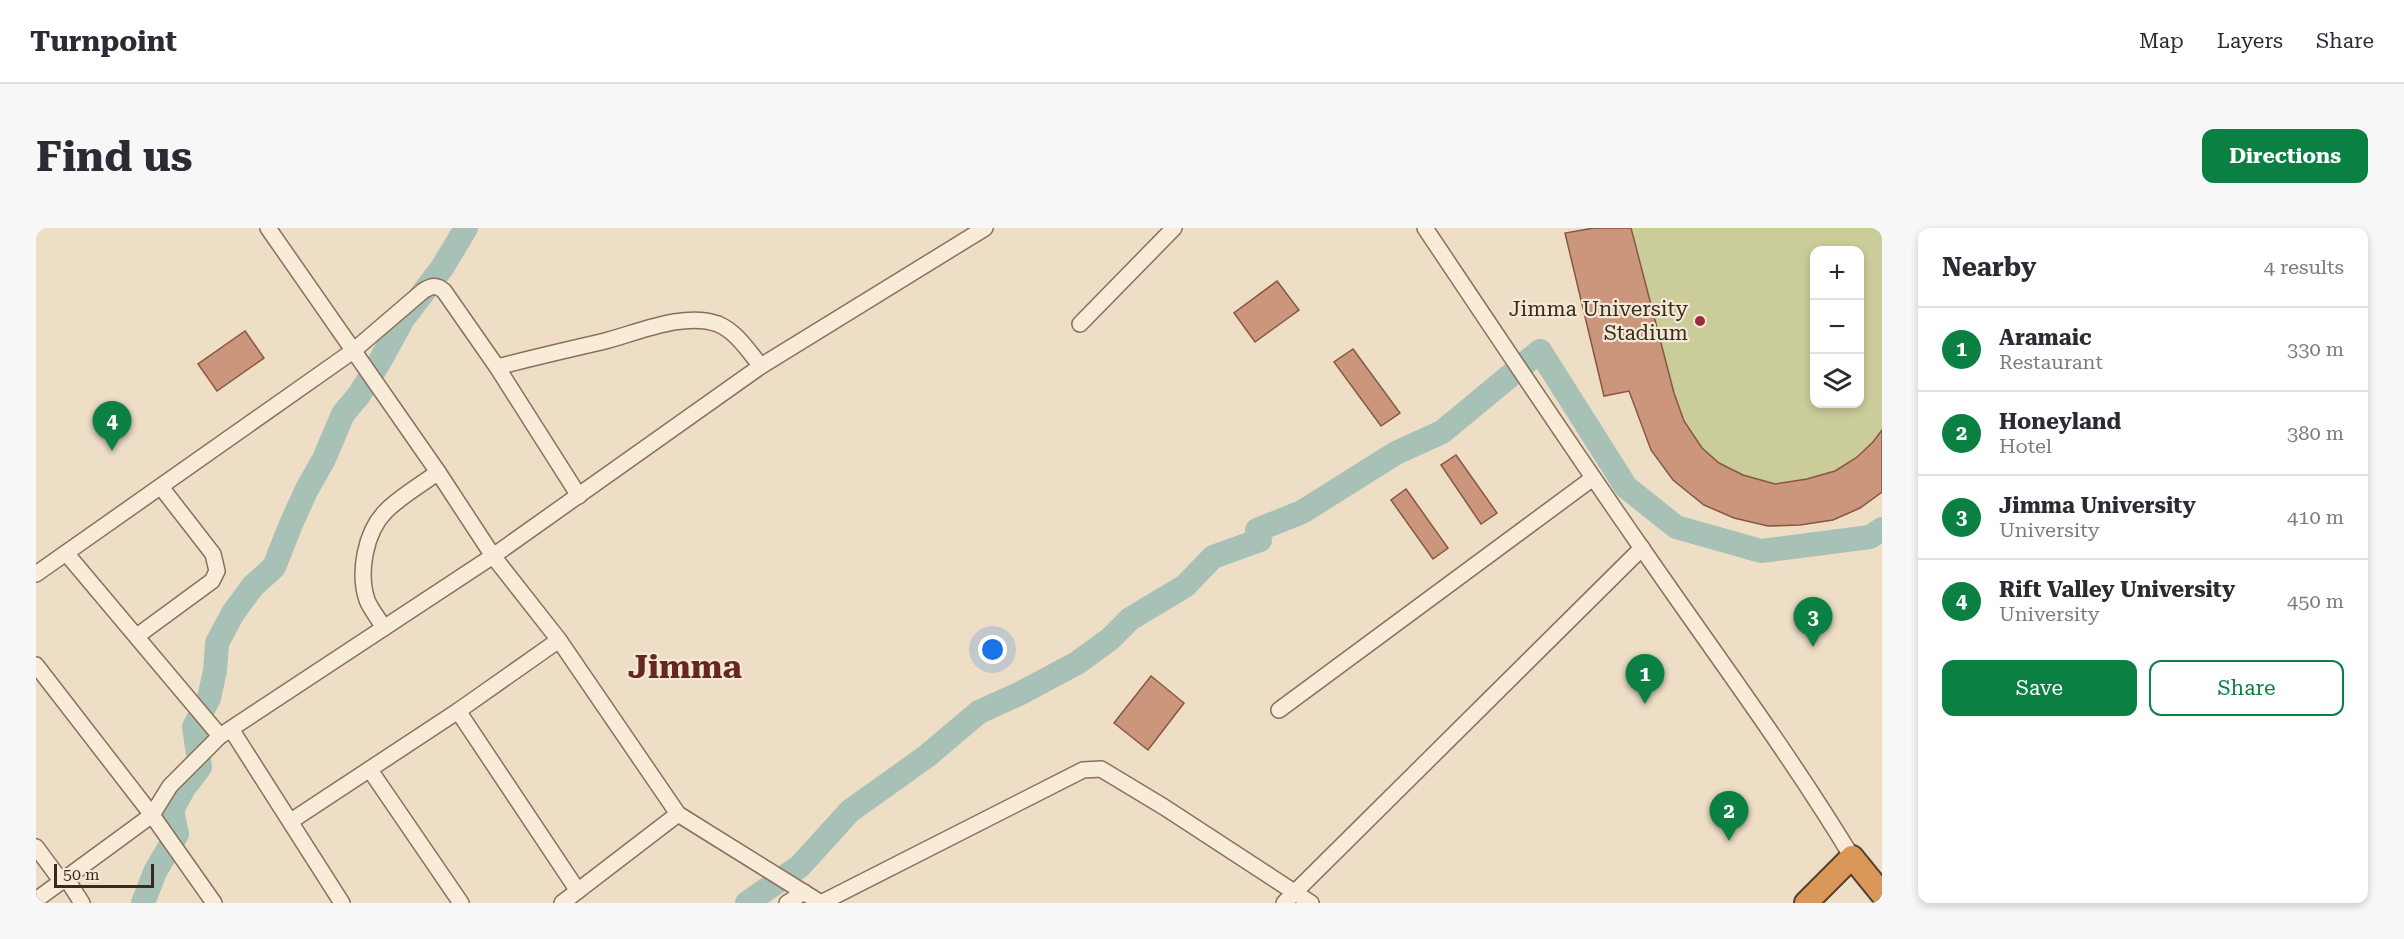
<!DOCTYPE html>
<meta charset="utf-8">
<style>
:root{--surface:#fff;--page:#f7f7f7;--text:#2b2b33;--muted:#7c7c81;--line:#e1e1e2;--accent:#0b8043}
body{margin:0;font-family:"Roboto Serif",serif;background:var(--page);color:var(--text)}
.controls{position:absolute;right:18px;top:18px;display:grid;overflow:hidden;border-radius:12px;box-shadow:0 3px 9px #0003}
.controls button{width:54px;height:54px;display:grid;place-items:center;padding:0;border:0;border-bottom:2px solid var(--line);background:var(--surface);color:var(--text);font:30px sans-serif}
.scale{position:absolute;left:18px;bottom:15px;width:100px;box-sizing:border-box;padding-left:6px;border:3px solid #392a1f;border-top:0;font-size:16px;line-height:21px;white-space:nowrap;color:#392a1f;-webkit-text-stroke:4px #f5e9d5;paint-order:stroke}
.you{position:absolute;left:957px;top:422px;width:21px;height:21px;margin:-15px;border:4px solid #fff;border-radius:50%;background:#1a73e8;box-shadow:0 0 0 9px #1a73e833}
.badge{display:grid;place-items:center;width:39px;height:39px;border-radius:50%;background:var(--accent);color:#fff;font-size:20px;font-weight:700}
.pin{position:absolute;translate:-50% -50px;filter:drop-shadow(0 2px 3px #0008)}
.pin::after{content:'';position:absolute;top:32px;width:21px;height:18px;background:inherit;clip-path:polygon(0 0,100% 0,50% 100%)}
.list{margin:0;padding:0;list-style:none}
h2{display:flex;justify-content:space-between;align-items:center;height:78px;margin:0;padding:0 24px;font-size:26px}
h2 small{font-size:20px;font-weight:400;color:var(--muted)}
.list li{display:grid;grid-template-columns:39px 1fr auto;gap:18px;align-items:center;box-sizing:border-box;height:84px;padding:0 24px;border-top:2px solid var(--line)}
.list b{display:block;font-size:22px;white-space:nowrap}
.list p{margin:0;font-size:20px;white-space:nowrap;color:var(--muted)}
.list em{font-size:20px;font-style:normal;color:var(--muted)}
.actions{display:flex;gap:12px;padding:18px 24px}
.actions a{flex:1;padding:14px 0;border:2px solid var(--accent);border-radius:12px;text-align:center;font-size:21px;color:var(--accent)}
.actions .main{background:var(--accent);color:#fff}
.icon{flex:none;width:33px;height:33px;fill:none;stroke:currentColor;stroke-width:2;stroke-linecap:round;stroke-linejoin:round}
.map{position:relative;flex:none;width:1846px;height:675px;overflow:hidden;border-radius:12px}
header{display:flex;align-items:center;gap:36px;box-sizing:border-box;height:84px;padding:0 30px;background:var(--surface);border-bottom:2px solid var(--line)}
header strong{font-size:28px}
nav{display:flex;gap:33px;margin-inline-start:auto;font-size:21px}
.intro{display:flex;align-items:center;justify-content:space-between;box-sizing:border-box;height:144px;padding:0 36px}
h1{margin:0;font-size:42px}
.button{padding:15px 27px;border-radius:12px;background:var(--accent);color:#fff;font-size:21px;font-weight:700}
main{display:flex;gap:36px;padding:0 36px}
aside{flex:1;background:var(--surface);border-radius:12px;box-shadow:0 3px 9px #0003}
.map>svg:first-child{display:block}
</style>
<header>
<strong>Turnpoint</strong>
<nav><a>Map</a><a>Layers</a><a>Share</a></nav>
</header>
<div class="intro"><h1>Find us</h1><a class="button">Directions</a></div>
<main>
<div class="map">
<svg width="1846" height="675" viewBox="0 0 1846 675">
<rect width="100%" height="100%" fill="#eedec6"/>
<path fill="#cacc9a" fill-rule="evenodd" d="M 1554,0 L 1846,0 L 1846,264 L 1823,280 L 1797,292 L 1764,297 L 1732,298 L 1698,290 L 1637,252 L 1615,222 L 1593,163 L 1568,168 L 1529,5 ZM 1778,22 L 1824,22 L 1824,176 L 1778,176 Z"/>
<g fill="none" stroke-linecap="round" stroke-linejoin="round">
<g stroke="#a7c1b7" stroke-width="24">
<polyline points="107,675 119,644 141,606 136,582 148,560 164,539 158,499 173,470 179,443 181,415 197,385 217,358 238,339 255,296 271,261 288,231 307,186 323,167 344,133 367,91 406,40 430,0"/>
<polyline points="711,675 764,638 814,583 891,528 943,484 985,465 1041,435 1074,411 1094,391 1149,358 1177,329 1224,312 1221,302 1266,284 1360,225 1406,204 1504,123 1590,259 1640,299 1725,323 1834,309 1846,301"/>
</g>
</g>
<g fill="#cb967c" stroke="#885742" stroke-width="1.5">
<polygon points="1558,0 1595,0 1638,165 1648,193 1666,220 1683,235 1707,247 1739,256 1771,251 1799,243 1820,230 1837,214 1846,202 1846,264 1824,280 1797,292 1764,297 1732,298 1698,290 1668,277 1637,252 1615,222 1593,163 1568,168 1529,5"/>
<polygon points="1241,53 1263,82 1219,114 1198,85"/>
<polygon points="209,103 228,130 181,163 162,136"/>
<polygon points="1317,121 1364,185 1345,198 1298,134"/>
<polygon points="1420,227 1461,285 1445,296 1405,237"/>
<polygon points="1370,261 1412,320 1397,331 1355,272"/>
<polygon points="1115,448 1148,475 1112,522 1078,495"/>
</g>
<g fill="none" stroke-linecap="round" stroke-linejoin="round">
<defs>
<g id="minor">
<polyline points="232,0 402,244 457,328 523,412 642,586 785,675"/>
<path d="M 1389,0 C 1460,106 1531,213 1605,319 C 1676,422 1751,522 1816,629"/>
<polyline points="1044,96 1138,0"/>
<path d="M 461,139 C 496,130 530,122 565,114 C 599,106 647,83 682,96 C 701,104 712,123 725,138"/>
<polyline points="30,325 184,508"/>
<path d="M 0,346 L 317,123 L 387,63 C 395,58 400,56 408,63 L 461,139 L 543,268"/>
<path d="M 348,400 C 343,391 335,382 331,372 C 322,345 329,304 350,283 C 365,268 385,257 402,244"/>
<polyline points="101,408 176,353 181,343 177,326 125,259"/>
<polyline points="0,437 116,587 178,675"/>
<polyline points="1243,482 1557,250"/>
<polyline points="422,483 542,663"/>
<polyline points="195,501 306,675"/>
<polyline points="334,542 425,675"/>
<polyline points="255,593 422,483 523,412"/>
<polyline points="0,619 26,654"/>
<polyline points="30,650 46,675"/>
<polyline points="0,672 116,587 134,558 184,508 457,328 725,138 949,0"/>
<polyline points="526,675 642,586"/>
<polyline points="751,675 768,664"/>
<polyline points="785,675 1047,542 1065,541 1128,579 1275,675"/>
<polyline points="1248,675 1606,320"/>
</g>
<polyline id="highway" points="1770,675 1816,629 1846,666"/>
</defs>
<use href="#minor" stroke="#89705c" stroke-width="18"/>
<use href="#highway" stroke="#573f30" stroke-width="26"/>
<use href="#minor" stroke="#f8ecd9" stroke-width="15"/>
<use href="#highway" stroke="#db9659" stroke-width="22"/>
</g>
<circle fill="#972d37" stroke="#f5e9d5" stroke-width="2" cx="1664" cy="93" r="6"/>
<g text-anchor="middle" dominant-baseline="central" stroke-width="4.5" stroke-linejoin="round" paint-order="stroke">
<g font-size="21" fill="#392a1f" stroke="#f5e9d5" text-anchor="end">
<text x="1652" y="81">Jimma University<tspan x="1652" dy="24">Stadium</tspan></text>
</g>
<g font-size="33" font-weight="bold" fill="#65281f" stroke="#f5e9d5">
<text x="649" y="438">Jimma</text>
</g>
</g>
</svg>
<div class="controls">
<button>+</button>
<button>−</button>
<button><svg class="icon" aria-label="layers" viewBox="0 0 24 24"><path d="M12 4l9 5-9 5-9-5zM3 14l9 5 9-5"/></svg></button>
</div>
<div class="scale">50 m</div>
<div class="you"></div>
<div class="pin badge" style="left:1609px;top:476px">1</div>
<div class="pin badge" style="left:1693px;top:613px">2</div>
<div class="pin badge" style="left:1777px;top:419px">3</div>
<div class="pin badge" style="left:76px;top:223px">4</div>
</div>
<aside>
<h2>Nearby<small>4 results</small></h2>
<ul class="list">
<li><span class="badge">1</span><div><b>Aramaic</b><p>Restaurant</p></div><em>330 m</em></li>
<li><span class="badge">2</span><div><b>Honeyland</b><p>Hotel</p></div><em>380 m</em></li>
<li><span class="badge">3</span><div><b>Jimma University</b><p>University</p></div><em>410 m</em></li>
<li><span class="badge">4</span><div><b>Rift Valley University</b><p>University</p></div><em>450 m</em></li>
</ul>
<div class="actions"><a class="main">Save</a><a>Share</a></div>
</aside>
</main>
